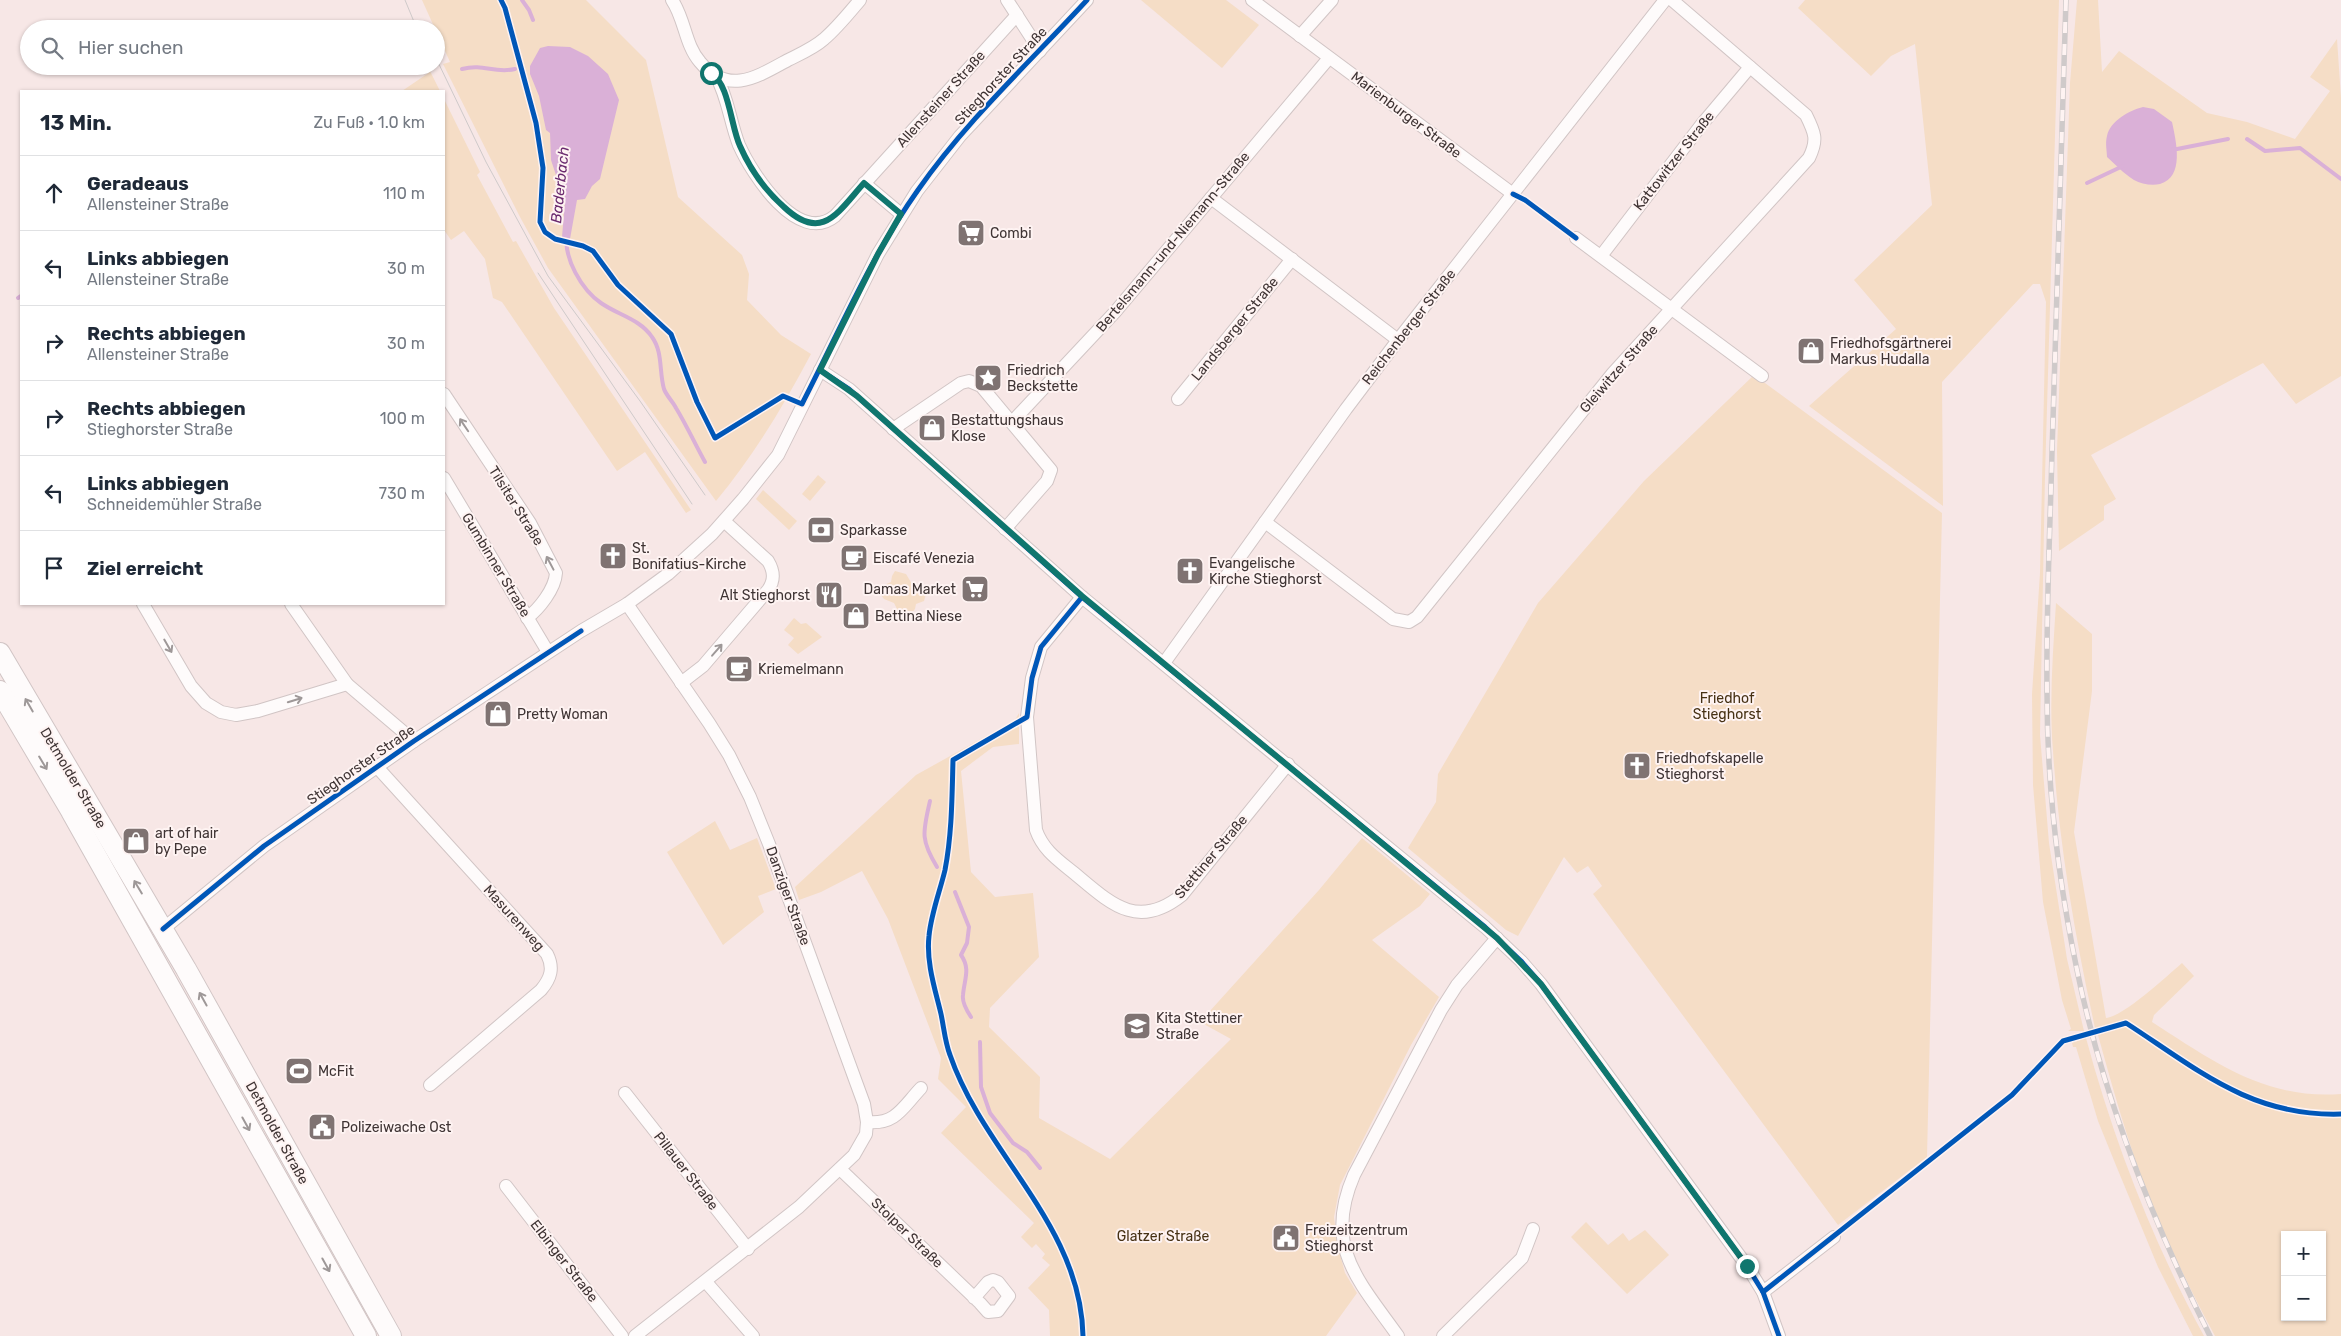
<!DOCTYPE html>
<html lang="de">
<meta charset="utf-8">
<style>
:root{--surface:#fff;--page:#f6f6f7;--text:#1f2937;--muted:#747a83;--line:#e0e1e3}
body{margin:0;font-family:Rubik,sans-serif;background:var(--page);color:var(--text)}
.controls{position:absolute;right:15px;bottom:15px;display:grid;overflow:hidden;border-radius:0px;box-shadow:0 1px 4px #0004}
.controls button{width:45px;height:45px;display:grid;place-items:center;padding:0;border:0;border-bottom:1px solid var(--line);background:var(--surface);color:var(--text);font:25px sans-serif}
.stop{position:absolute;width:15px;height:15px;margin:-11px;border:4px solid #0f766e;border-radius:50%;background:#fff}
.stop.end{background:#0f766e;border-color:#fff;box-shadow:0 1px 5px #0008}
.list{margin:0;padding:0;list-style:none}
h2{display:flex;justify-content:space-between;align-items:center;height:65px;margin:0;padding:0 20px;font-size:21px}
h2 small{font-size:16px;font-weight:400;color:var(--muted)}
.list li{display:grid;grid-template-columns:32px 1fr auto;gap:15px;align-items:center;box-sizing:border-box;height:75px;padding:0 20px;border-top:1px solid var(--line)}
.list b{display:block;font-size:19px;white-space:nowrap}
.list p{margin:0;font-size:16px;white-space:nowrap;color:var(--muted)}
.list em{font-size:16px;font-style:normal;color:var(--muted)}
.icon{flex:none;width:28px;height:28px;fill:none;stroke:currentColor;stroke-width:2;stroke-linecap:round;stroke-linejoin:round}
.map{position:relative;flex:none;width:2341px;height:1336px;overflow:hidden}
.search{position:absolute;background:var(--surface);box-shadow:0 1px 4px #0004;left:20px;top:20px;width:425px;height:55px;display:flex;align-items:center;gap:12px;box-sizing:border-box;padding:0 18px;border-radius:28px;color:var(--muted);font-size:19px}
.panel{position:absolute;background:var(--surface);box-shadow:0 1px 4px #0004;left:20px;top:90px;width:425px;height:515px;border-radius:0px}
.map>svg:first-child{display:block}
</style>
<div class="map">
<svg width="2341" height="1336" viewBox="0 0 2341 1336">
<rect width="100%" height="100%" fill="#f7e7e6"/>
<g fill="#f5ddc6" fill-rule="evenodd">
<path d="M 422,0 L 586,0 L 646,60 L 678,197 L 742,255 L 749,274 L 747,300 L 781,335 L 811,354 C 783,407 754,455 716,501 L 548,268 L 520,217 L 443,64 L 450,62 Z"/>
<polygon points="1141,0 1226,0 1259,25 1222,68"/>
<polygon points="1805,0 2059,0 2045,476 2040,735 2049,843 2067,959 2084,1031 2068,1031 2071,1029 2062,1000 2043,902 2033,785 2032,694 2040,573 2046,302 2040,284 2033,284 1942,382 1943,506 1809,406 1896,329 1854,280 1932,205 1915,44 1891,56 1871,76 1798,8"/>
<polygon points="2077,0 2098,0 2102,72 2119,51 2207,113 2247,122 2295,139 2330,91 2310,77 2337,39 2341,98 2341,376 2296,404 2263,363 2091,455 2116,499 2104,506 2104,520 2059,551 2057,451 2070,83"/>
<polygon points="430,71 440,91 402,91 427,74"/>
<polygon points="444,99 480,172 477,175 513,242 516,241 554,308 691,510 686,513 645,452 617,471 502,302 493,298 485,259 464,231 451,240 444,230"/>
<polygon points="1754,375 1942,513 1927,1157 1838,1225 1593,894 1602,886 1588,866 1577,873 1564,857 1518,936 1506,930 1408,848 1436,802 1438,774 1538,603 1644,481"/>
<polygon points="818,475 826,482 810,501 802,494"/>
<polygon points="763,490 797,521 789,530 756,499"/>
<polygon points="895,571 906,574 912,584 923,589 926,594 924,601 916,604 915,609 910,615 899,613 894,603 884,599 881,595 882,586 891,582 892,576"/>
<path d="M 2056,603 L 2092,634 L 2092,691 L 2074,832 L 2106,1018 C 2124,1016 2166,977 2182,963 L 2194,976 L 2154,1015 L 2152,1022 C 2213,1061 2265,1100 2341,1094 L 2341,1336 L 2215,1336 C 2190,1290 2168,1243 2148,1195 C 2128,1143 2113,1089 2098,1035 L 2114,1030 L 2112,1024 L 2095,1028 C 2075,937 2059,844 2053,751 C 2049,702 2053,652 2056,603 ZM 2285,1235 L 2322,1235 L 2322,1317 L 2285,1317 Z"/>
<polygon points="794,618 801,624 806,623 822,637 798,654 788,645 794,638 784,630"/>
<polygon points="1019,713 1019,744 993,747 961,771 971,872 995,897 1033,893 1039,957 990,1008 989,1027 1040,1077 1039,1118 1110,1159 1231,1039 1200,1022 1319,890 1362,838 1430,894 1420,906 1372,940 1439,997 1411,1045 1340,1185 1334,1217 1337,1243 1345,1273 1357,1293 1326,1336 1050,1336 1049,1310 1028,1288 1050,1265 1042,1258 1045,1254 1036,1244 1032,1248 1021,1237 1034,1223 941,1133 966,1107 938,1079 941,1058 888,919 862,871 821,892 799,900 795,887 916,775 1015,720"/>
<polygon points="715,821 730,850 757,838 776,889 758,896 764,912 723,945 667,852"/>
<path d="M 2086,1038 C 2114,1142 2153,1242 2204,1336 L 2193,1336 L 2158,1267 L 2115,1163 L 2098,1121 L 2076,1047 L 2073,1047 L 2072,1043 Z"/>
<polygon points="1586,1222 1608,1245 1623,1233 1629,1241 1645,1230 1669,1255 1627,1294 1571,1237"/>
</g>
<g fill="#dab0d7">
<polygon points="548,46 570,47 588,56 608,74 619,100 600,179 592,186 585,199 577,200 570,239 562,237 565,201 561,195 559,184 551,160 550,133 546,130 539,96 530,74 530,66 540,48"/>
<path d="M 2143,107 L 2154,109 L 2172,122 C 2176,141 2185,177 2160,184 C 2152,186 2141,184 2134,180 C 2124,174 2115,164 2107,157 C 2107,151 2105,143 2107,136 C 2110,121 2130,110 2143,107 Z"/>
</g>
<g fill="none" stroke-linecap="round" stroke-linejoin="round">
<g stroke="#dab0d7" stroke-width="4">
<polyline points="522,0 529,10 533,20"/>
<path d="M 462,69 C 484,63 494,74 515,69"/>
<polyline points="2247,139 2265,151 2300,148 2341,179"/>
<polyline points="2172,150 2228,139"/>
<polyline points="2087,183 2123,166"/>
<path d="M 567,234 C 563,258 582,290 601,303 C 618,315 640,319 652,337 C 663,352 659,372 664,389 C 666,395 673,402 676,408 C 687,426 695,444 705,462"/>
<polyline points="18,298 21,296"/>
<path d="M 930,801 C 923,832 920,839 937,867"/>
<path d="M 955,892 L 969,927 L 967,943 L 961,955 C 971,969 964,980 963,995 C 962,1001 967,1011 971,1017"/>
<polyline points="980,1042 981,1087 990,1113 1013,1143 1027,1152 1040,1168"/>
</g>
<defs>
<g id="street">
<path d="M 672,0 C 685,19 685,45 700,62 C 728,96 757,77 788,60 C 800,54 814,48 824,39 C 837,28 849,13 860,0"/>
<polyline points="1007,0 1040,51"/>
<polyline points="1252,0 1513,194"/>
<polyline points="1300,36 1332,0"/>
<path d="M 716,76 C 728,97 730,122 739,145 C 752,174 798,246 835,216 L 1017,15"/>
<polyline points="864,183 901,214"/>
<polyline points="1211,198 1398,340"/>
<polyline points="1576,238 1762,376"/>
<polyline points="1601,256 1702,124 1750,67"/>
<polyline points="820,370 849,389 1082,597 1485,927 1521,961 1541,984 1747,1266 1763,1292 1779,1336"/>
<path d="M 444,394 L 530,523 L 556,573 C 555,589 539,609 527,618"/>
<polyline points="1178,399 1292,259"/>
<polyline points="1012,422 1115,312 1329,58"/>
<polyline points="893,429 961,383 969,381 981,386 1051,470 1047,481 1005,529"/>
<polyline points="444,478 548,652"/>
<path d="M 1265,522 L 1393,619 L 1409,622 L 1417,617 L 1613,373 L 1809,158 C 1818,140 1815,133 1806,115 L 1672,0"/>
<path d="M 1082,597 L 1041,647 L 1032,678 L 1027,717 L 1036,830 C 1043,850 1058,860 1074,873 C 1110,903 1137,931 1182,895 L 1288,764"/>
<polyline points="143,604 191,686 206,703 221,712 236,715 258,711 347,684"/>
<polyline points="291,604 347,684 414,741"/>
<polyline points="627,604 709,723 729,755 750,797 769,844 864,1104 867,1122 866,1134 854,1155 799,1207 635,1336"/>
<polyline points="1164,663 1346,409 1398,340 1665,0"/>
<path d="M 681,683 L 703,666 L 768,590 C 775,580 774,571 768,561 L 724,521"/>
<path d="M 377,767 L 547,954 C 554,968 551,978 541,990 L 430,1085"/>
<polyline points="163,929 264,846 414,741 581,631 627,604 668,574 712,534 743,499 778,455 878,254 917,191 960,136 1087,0"/>
<polyline points="625,1093 748,1249"/>
<path d="M 867,1122 C 896,1125 903,1107 921,1088"/>
<polyline points="840,1169 980,1303 988,1312 998,1311 1009,1296 998,1282 993,1280 988,1282 974,1298"/>
<polyline points="506,1186 622,1336"/>
<polyline points="706,1282 753,1336"/>
<polyline points="1763,1292 1834,1237"/>
<path d="M 1398,1336 C 1358,1280 1323,1246 1354,1175 L 1441,1010 L 1457,985 L 1497,938"/>
<polyline points="1443,1336 1522,1258 1533,1229"/>
</g>
<g id="primary">
<polyline points="0,653 186,969 391,1336"/>
<polyline points="0,691 71,811 366,1336"/>
</g>
</defs>
<use href="#street" stroke="#d1c5c5" stroke-width="14"/>
<use href="#primary" stroke="#d1c5c5" stroke-width="22"/>
<use href="#street" stroke="#fefbfb" stroke-width="12"/>
<use href="#primary" stroke="#fefbfb" stroke-width="20"/>
<g stroke="#cfcaca" stroke-width="1">
<polyline points="405,0 417,29"/>
<polyline points="436,58 486,162 548,276 640,401 705,495"/>
<polyline points="538,273 692,504"/>
</g>
<defs>
<path id="rail" d="M 2066,0 C 2061,151 2057,301 2052,452 C 2050,532 2046,612 2047,692 C 2047,785 2058,879 2077,970 C 2103,1098 2152,1220 2210,1336"/>
</defs>
<use href="#rail" stroke="#cfcaca" stroke-width="5.5"/>
<use href="#rail" stroke="#fef3f2" stroke-width="4" stroke-dasharray="11" stroke-linecap="butt"/>
<defs>
<g id="cycleway">
<path d="M 501,0 L 505,8 L 536,123 L 543,168 L 540,222 L 545,232 L 555,239 L 583,246 L 593,251 L 618,285 L 671,334 L 697,402 L 715,438 L 783,396 L 802,404 C 839,332 871,256 918,190 C 966,121 1030,62 1087,0"/>
<polyline points="1513,194 1525,200 1576,238"/>
<polyline points="820,370 849,389 1082,597 1485,927 1521,961 1541,984 1747,1266 1763,1292 1779,1336"/>
<path d="M 1082,597 L 1041,647 L 1032,678 L 1027,717 L 953,760 C 952,796 952,834 945,870 C 940,891 931,914 929,936 C 926,962 935,989 941,1014 C 944,1028 945,1042 950,1055 C 984,1154 1081,1225 1083,1336"/>
<polyline points="163,929 264,846 414,741 581,631"/>
<path d="M 1763,1292 L 2012,1095 L 2063,1041 L 2126,1023 C 2197,1069 2251,1117 2341,1114"/>
</g>
</defs>
<use href="#cycleway" stroke="#fef3f2" stroke-width="8"/>
<use href="#cycleway" stroke="#0057b8" stroke-width="5"/>
</g>
<defs><path id="oneway-shaft" d="M-6 0H5M1.5-3L5.5 0L1.5 3" fill="none" stroke-width="1.6" stroke-linecap="round" stroke-linejoin="round" transform="scale(1.25)"/></defs>
<g stroke="#9e9898">
<use href="#oneway-shaft" transform="translate(464 425) rotate(-124)"/>
<use href="#oneway-shaft" transform="translate(550 563) rotate(-118)"/>
<use href="#oneway-shaft" transform="translate(168 646) rotate(60)"/>
<use href="#oneway-shaft" transform="translate(717 650) rotate(-49)"/>
<use href="#oneway-shaft" transform="translate(295 700) rotate(-17)"/>
<use href="#oneway-shaft" transform="translate(29 705) rotate(-120)"/>
<use href="#oneway-shaft" transform="translate(43 763) rotate(59)"/>
<use href="#oneway-shaft" transform="translate(138 887) rotate(-121)"/>
<use href="#oneway-shaft" transform="translate(203 999) rotate(-119)"/>
<use href="#oneway-shaft" transform="translate(246 1124) rotate(61)"/>
<use href="#oneway-shaft" transform="translate(326 1265) rotate(61)"/>
</g>
<g fill="none" stroke-linecap="round" stroke-linejoin="round">
<path stroke="#0f766e" stroke-width="6" d="M 711,73 C 729,83 731,127 740,146 C 750,169 765,190 784,207 C 822,243 838,212 864,183 L 901,214 L 878,254 L 820,370 L 857,396 L 1082,596 L 1497,938 L 1541,984 L 1747,1266"/>
</g>
<defs>
<symbol id="supermarket-square" viewBox="-11 -11 22 22"><rect x="-9" y="-9" width="18" height="18" rx="4" fill="#7f7372" stroke="#fef3f2"/><path d="M-6-5.5h2.5l.6 2H6L4.5 2H-2.5L-4.4-4H-6ZM-1.5 3.2a1.3 1.3 0 1 0 .1 0ZM3 3.2a1.3 1.3 0 1 0 .1 0Z" fill="#fff"/></symbol>
<symbol id="shop-square" viewBox="-11 -11 22 22"><rect x="-9" y="-9" width="18" height="18" rx="4" fill="#7f7372" stroke="#fef3f2"/><path d="M-5-2.5h2.3a2.7 3.5 0 0 1 5.4 0H5L5.5 6h-11ZM-1.5-2.5h3a1.5 2.3 0 0 0-3 0Z" fill="#fff"/></symbol>
<symbol id="sight-square" viewBox="-11 -11 22 22"><rect x="-9" y="-9" width="18" height="18" rx="4" fill="#7f7372" stroke="#fef3f2"/><path d="M0-6L1.8-2.2L6-1.7L2.9 1.2L3.7 5.4L0 3.3L-3.7 5.4L-2.9 1.2L-6-1.7L-1.8-2.2Z" fill="#fff"/></symbol>
<symbol id="bank-square" viewBox="-11 -11 22 22"><rect x="-9" y="-9" width="18" height="18" rx="4" fill="#7f7372" stroke="#fef3f2"/><path d="M-6-4H6V4H-6ZM0-2.3a2.3 2.3 0 1 0 0 4.6a2.3 2.3 0 1 0 0-4.6Z" fill="#fff"/></symbol>
<symbol id="church-square" viewBox="-11 -11 22 22"><rect x="-9" y="-9" width="18" height="18" rx="4" fill="#7f7372" stroke="#fef3f2"/><path d="M-1.2-6h2.4v3.5h3.3v2.4h-3.3V6h-2.4V-.1h-3.3v-2.4h3.3Z" fill="#fff"/></symbol>
<symbol id="cafe-square" viewBox="-11 -11 22 22"><rect x="-9" y="-9" width="18" height="18" rx="4" fill="#7f7372" stroke="#fef3f2"/><path d="M-5.5-4.5H6V0H3Q3 3.5 0 3.5H-2.5Q-5.5 3.5-5.5 0ZM3-3.2v2h1.7v-2ZM-6 4.5H4V6H-6Z" fill="#fff"/></symbol>
<symbol id="restaurant-square" viewBox="-11 -11 22 22"><rect x="-9" y="-9" width="18" height="18" rx="4" fill="#7f7372" stroke="#fef3f2"/><path d="M-5-6h1v4h1v-4h1v4h1v-4h1v5L-1.5 .5V6h-2V.5L-5-1ZM5-6V6H3V1.5H1.5Q1.5-4 5-6Z" fill="#fff"/></symbol>
<symbol id="school-square" viewBox="-11 -11 22 22"><rect x="-9" y="-9" width="18" height="18" rx="4" fill="#7f7372" stroke="#fef3f2"/><path d="M0-5L7-2L0 1L-7-2ZM-4 1L0 2.5L4 1V4Q0 6-4 4Z" fill="#fff"/></symbol>
<symbol id="stadium-square" viewBox="-11 -11 22 22"><rect x="-9" y="-9" width="18" height="18" rx="4" fill="#7f7372" stroke="#fef3f2"/><path d="M0-5a6.5 5 0 1 0 0 10a6.5 5 0 1 0 0-10ZM-3.5-1.8h7v3.6h-7Z" fill="#fff"/></symbol>
<symbol id="civic-square" viewBox="-11 -11 22 22"><rect x="-9" y="-9" width="18" height="18" rx="4" fill="#7f7372" stroke="#fef3f2"/><path d="M-.6-6.5H3V-4.5H.6V-3L4-1V1h2V6H-6V1h2V-1L-.6-3ZM-1.2 2.5V6h2.4V2.5Z" fill="#fff"/></symbol>
</defs>
<g fill-rule="evenodd">
<use href="#supermarket-square" x="955" y="217" width="32" height="32"/>
<use href="#shop-square" x="1795" y="335" width="32" height="32"/>
<use href="#sight-square" x="972" y="362" width="32" height="32"/>
<use href="#shop-square" x="916" y="412" width="32" height="32"/>
<use href="#bank-square" x="805" y="514" width="32" height="32"/>
<use href="#church-square" x="597" y="540" width="32" height="32"/>
<use href="#cafe-square" x="838" y="542" width="32" height="32"/>
<use href="#church-square" x="1174" y="555" width="32" height="32"/>
<use href="#supermarket-square" x="959" y="573" width="32" height="32"/>
<use href="#restaurant-square" x="813" y="579" width="32" height="32"/>
<use href="#shop-square" x="840" y="600" width="32" height="32"/>
<use href="#cafe-square" x="723" y="653" width="32" height="32"/>
<use href="#shop-square" x="482" y="698" width="32" height="32"/>
<use href="#church-square" x="1621" y="750" width="32" height="32"/>
<use href="#shop-square" x="120" y="825" width="32" height="32"/>
<use href="#school-square" x="1121" y="1010" width="32" height="32"/>
<use href="#stadium-square" x="283" y="1055" width="32" height="32"/>
<use href="#civic-square" x="306" y="1111" width="32" height="32"/>
<use href="#civic-square" x="1270" y="1222" width="32" height="32"/>
</g>
<g text-anchor="middle" dominant-baseline="central" stroke-width="4" stroke-linejoin="round" paint-order="stroke">
<g font-size="14" fill="#3f3434" stroke="#fef3f2">
<text transform="translate(1001 76) rotate(-47)">Stieghorster Straße</text>
<text transform="translate(941 99) rotate(-48)">Allensteiner Straße</text>
<text transform="translate(1406 115) rotate(37)">Marienburger Straße</text>
<text transform="translate(1674 161) rotate(-52)">Kattowitzer Straße</text>
<text transform="translate(1173 242) rotate(-50)">Bertelsmann-und-Niemann-Straße</text>
<text transform="translate(1409 327) rotate(-52)">Reichenberger Straße</text>
<text transform="translate(1235 329) rotate(-51)">Landsberger Straße</text>
<text transform="translate(1619 369) rotate(-49)">Gleiwitzer Straße</text>
<text transform="translate(516 506) rotate(58)">Tilsiter Straße</text>
<text transform="translate(496 565) rotate(59)">Gumbinner Straße</text>
<text transform="translate(361 765) rotate(-35)">Stieghorster Straße</text>
<text transform="translate(73 778) rotate(59)">Detmolder Straße</text>
<text transform="translate(1211 857) rotate(-50)">Stettiner Straße</text>
<text transform="translate(788 896) rotate(70)">Danziger Straße</text>
<text transform="translate(514 918) rotate(48)">Masurenweg</text>
<text transform="translate(277 1133) rotate(61)">Detmolder Straße</text>
<text transform="translate(686 1171) rotate(52)">Pillauer Straße</text>
<text transform="translate(907 1233) rotate(44)">Stolper Straße</text>
<text transform="translate(564 1261) rotate(52)">Elbinger Straße</text>
</g>
<g font-size="14" fill="#3f3434" stroke="#fef3f2" text-anchor="start">
<text x="990" y="233">Combi</text>
<text x="1830" y="343">Friedhofsgärtnerei<tspan x="1830" dy="16">Markus Hudalla</tspan></text>
<text x="1007" y="370">Friedrich<tspan x="1007" dy="16">Beckstette</tspan></text>
<text x="951" y="420">Bestattungshaus<tspan x="951" dy="16">Klose</tspan></text>
<text x="840" y="530">Sparkasse</text>
<text x="632" y="548">St.<tspan x="632" dy="16">Bonifatius-Kirche</tspan></text>
<text x="873" y="558">Eiscafé Venezia</text>
<text x="1209" y="563">Evangelische<tspan x="1209" dy="16">Kirche Stieghorst</tspan></text>
<text x="956" y="589" text-anchor="end">Damas Market</text>
<text x="810" y="595" text-anchor="end">Alt Stieghorst</text>
<text x="875" y="616">Bettina Niese</text>
<text x="758" y="669">Kriemelmann</text>
<text x="517" y="714">Pretty Woman</text>
<text x="1656" y="758">Friedhofskapelle<tspan x="1656" dy="16">Stieghorst</tspan></text>
<text x="155" y="833">art of hair<tspan x="155" dy="16">by Pepe</tspan></text>
<text x="1156" y="1018">Kita Stettiner<tspan x="1156" dy="16">Straße</tspan></text>
<text x="318" y="1071">McFit</text>
<text x="341" y="1127">Polizeiwache Ost</text>
<text x="1305" y="1230">Freizeitzentrum<tspan x="1305" dy="16">Stieghorst</tspan></text>
</g>
<g font-size="14" fill="#463114" stroke="#fef3f2">
<text x="1727" y="698">Friedhof<tspan x="1727" dy="16">Stieghorst</tspan></text>
<text x="1163" y="1236">Glatzer Straße</text>
</g>
<g font-size="15" font-style="italic" fill="#6a2a6e" stroke="#fef3f2">
<text transform="translate(560 185) rotate(-84)">Baderbach</text>
</g>
</g>
</svg>
<div class="controls">
<button>+</button>
<button>−</button>
</div>
<div class="stop" style="left:711px;top:73px"></div>
<div class="stop end" style="left:1747px;top:1266px"></div>
<div class="search"><svg class="icon" aria-label="search" viewBox="0 0 24 24"><circle cx="10" cy="10" r="6"/><path d="M15 15l6 6"/></svg>Hier suchen</div>
<section class="panel">
<h2>13 Min.<small>Zu Fuß · 1.0 km</small></h2>
<ul class="list">
<li><svg class="icon" aria-label="ahead" viewBox="0 0 24 24"><path d="M12 20V5M6 11l6-6 6 6"/></svg><div><b>Geradeaus</b><p>Allensteiner Straße</p></div><em>110 m</em></li>
<li><svg class="icon" aria-label="left" viewBox="0 0 24 24"><path d="M17 20v-9H6M10 6l-5 5 5 5"/></svg><div><b>Links abbiegen</b><p>Allensteiner Straße</p></div><em>30 m</em></li>
<li><svg class="icon" aria-label="right" viewBox="0 0 24 24"><path d="M7 20v-9h11M14 6l5 5-5 5"/></svg><div><b>Rechts abbiegen</b><p>Allensteiner Straße</p></div><em>30 m</em></li>
<li><svg class="icon" aria-label="right" viewBox="0 0 24 24"><path d="M7 20v-9h11M14 6l5 5-5 5"/></svg><div><b>Rechts abbiegen</b><p>Stieghorster Straße</p></div><em>100 m</em></li>
<li><svg class="icon" aria-label="left" viewBox="0 0 24 24"><path d="M17 20v-9H6M10 6l-5 5 5 5"/></svg><div><b>Links abbiegen</b><p>Schneidemühler Straße</p></div><em>730 m</em></li>
<li><svg class="icon" aria-label="arrive" viewBox="0 0 24 24"><path d="M6 21V4h12l-3 4 3 4H6"/></svg><div><b>Ziel erreicht</b></div></li>
</ul>
</section>
</div>
